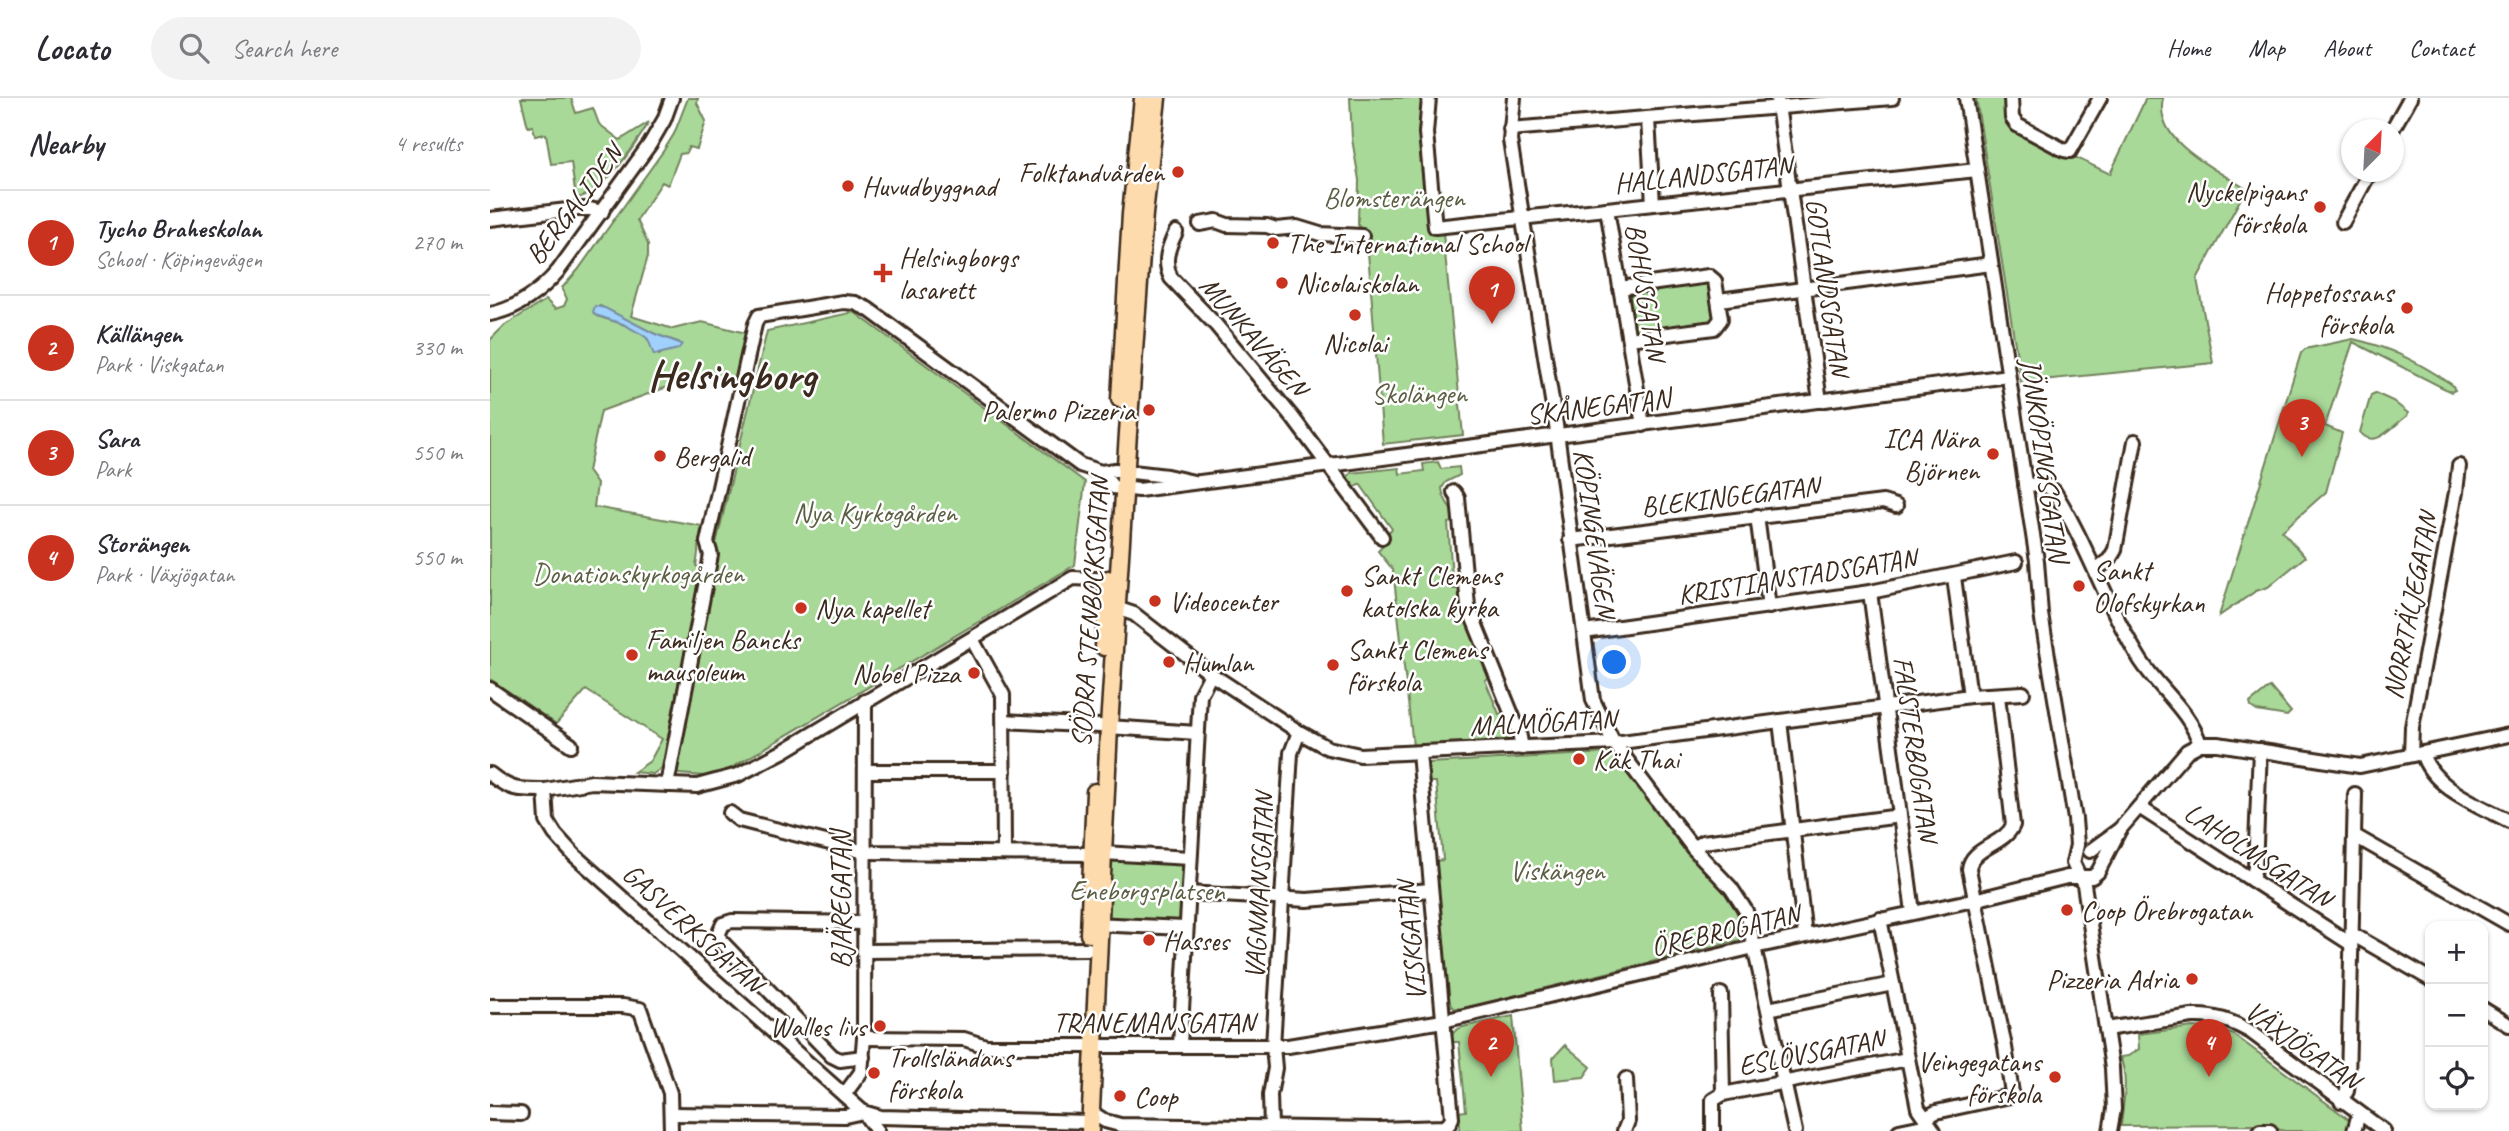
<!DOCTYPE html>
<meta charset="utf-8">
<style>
:root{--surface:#fff;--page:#f2f2f3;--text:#2b2b33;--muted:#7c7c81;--line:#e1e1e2;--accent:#c8321e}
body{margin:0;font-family:Caveat,sans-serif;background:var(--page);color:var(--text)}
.controls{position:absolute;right:21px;bottom:21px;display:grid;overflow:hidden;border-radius:14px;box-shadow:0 2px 5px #0004}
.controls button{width:63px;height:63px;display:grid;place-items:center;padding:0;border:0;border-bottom:2px solid var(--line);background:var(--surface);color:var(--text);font:35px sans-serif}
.compass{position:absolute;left:1851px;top:21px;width:63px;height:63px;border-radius:50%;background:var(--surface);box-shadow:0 2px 5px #0004;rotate:24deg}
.you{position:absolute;left:1125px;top:565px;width:24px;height:24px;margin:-18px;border:5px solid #fff;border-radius:50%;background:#1a73e8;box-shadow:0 0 0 10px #1a73e833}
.badge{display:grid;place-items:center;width:46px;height:46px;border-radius:50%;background:var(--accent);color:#fff;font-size:23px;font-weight:700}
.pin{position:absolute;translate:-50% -58px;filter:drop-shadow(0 2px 4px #0008)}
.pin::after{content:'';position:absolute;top:37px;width:24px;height:21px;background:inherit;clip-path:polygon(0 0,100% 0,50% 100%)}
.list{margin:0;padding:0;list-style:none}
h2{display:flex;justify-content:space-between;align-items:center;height:91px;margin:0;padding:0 28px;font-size:30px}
h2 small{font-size:23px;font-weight:400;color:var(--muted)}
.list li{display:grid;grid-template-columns:46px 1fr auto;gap:21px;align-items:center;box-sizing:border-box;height:105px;padding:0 28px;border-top:2px solid var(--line)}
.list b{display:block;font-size:26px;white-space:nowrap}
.list p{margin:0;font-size:23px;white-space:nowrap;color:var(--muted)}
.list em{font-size:23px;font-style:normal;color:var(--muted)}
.icon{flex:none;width:38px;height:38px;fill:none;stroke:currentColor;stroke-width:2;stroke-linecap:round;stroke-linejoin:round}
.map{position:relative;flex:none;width:2019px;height:1033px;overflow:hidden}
header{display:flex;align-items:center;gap:42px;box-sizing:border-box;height:98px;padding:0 35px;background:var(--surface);border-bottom:2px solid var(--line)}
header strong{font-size:33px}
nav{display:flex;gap:38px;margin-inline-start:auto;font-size:24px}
.search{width:490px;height:63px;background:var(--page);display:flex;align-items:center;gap:18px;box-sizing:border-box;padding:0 24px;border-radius:38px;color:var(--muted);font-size:26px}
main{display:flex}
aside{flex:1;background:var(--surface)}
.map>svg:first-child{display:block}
</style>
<header>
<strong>Locato</strong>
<div class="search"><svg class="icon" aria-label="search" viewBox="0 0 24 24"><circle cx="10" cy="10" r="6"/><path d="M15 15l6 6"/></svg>Search here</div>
<nav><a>Home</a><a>Map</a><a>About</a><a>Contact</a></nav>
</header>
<main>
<aside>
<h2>Nearby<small>4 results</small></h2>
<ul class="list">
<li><span class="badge">1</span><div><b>Tycho Braheskolan</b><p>School · Köpingevägen</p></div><em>270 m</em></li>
<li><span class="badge">2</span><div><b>Källängen</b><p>Park · Viskgatan</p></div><em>330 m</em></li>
<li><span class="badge">3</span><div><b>Sara</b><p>Park</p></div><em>550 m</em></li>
<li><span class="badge">4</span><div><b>Storängen</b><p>Park · Växjögatan</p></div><em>550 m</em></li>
</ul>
</aside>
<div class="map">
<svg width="2019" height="1033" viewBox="0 0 2019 1033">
<rect width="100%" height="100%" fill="#fff"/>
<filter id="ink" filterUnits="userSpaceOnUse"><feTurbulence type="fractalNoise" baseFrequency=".0143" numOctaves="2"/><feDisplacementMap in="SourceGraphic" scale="14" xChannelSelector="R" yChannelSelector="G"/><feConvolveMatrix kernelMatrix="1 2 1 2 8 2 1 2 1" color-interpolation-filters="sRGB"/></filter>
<g filter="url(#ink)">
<g fill="#a9d999" stroke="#72825c" stroke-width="2" fill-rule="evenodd">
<path d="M 31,0 L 81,0 L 86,15 L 103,10 L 109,26 L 130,42 L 159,24 C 146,46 113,97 86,100 L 81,64 L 61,66 L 56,36 L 45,38 L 43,28 L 38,29 Z"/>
<path d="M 198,0 L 208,0 L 207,5 L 216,23 L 207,51 L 199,49 L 196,55 L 190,56 L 178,87 L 172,84 L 147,122 L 158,146 L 158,158 L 141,218 L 183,231 L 212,224 L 256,235 L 246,280 L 205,279 L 111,313 L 98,373 L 107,386 L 104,409 L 212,428 C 208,442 209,454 206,468 L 211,470 L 172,670 L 163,676 L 144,674 L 160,663 L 172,641 L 96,592 L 66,626 L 0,581 L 0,242 L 15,227 L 56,202 L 65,211 L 74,208 L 77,201 L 72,190 L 88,172 L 174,52 L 184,36 ZM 110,208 L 165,236 L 188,244 L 169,257 C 162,252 162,245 156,239 C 141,226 122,224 105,217 Z"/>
<polygon points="860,0 935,0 941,134 953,135 973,337 893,346 878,154 876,137 868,127 869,82 862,41"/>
<path d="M 1486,0 L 1517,0 L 1521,28 L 1620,76 L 1656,0 L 1673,0 C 1663,44 1726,71 1756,91 L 1707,181 L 1723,265 L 1531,284 Z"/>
<polygon points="1216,181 1222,184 1227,219 1223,226 1148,237 1141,233 1134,197 1139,192"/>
<polygon points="364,214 595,384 585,467 236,673 215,678 189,676 184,668 225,450 277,233"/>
<path d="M 1863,241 C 1900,249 1930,265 1961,286 L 1965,292 L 1961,294 L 1863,244 L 1835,328 L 1852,335 L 1836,394 L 1792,433 L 1815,459 L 1778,489 L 1766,493 L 1729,518 L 1811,255 L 1815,251 Z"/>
<path d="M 1885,295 L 1903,303 L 1918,315 L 1917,318 C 1903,327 1885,353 1870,334 L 1881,297 Z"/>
<path d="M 948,364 L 951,371 L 969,369 L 970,377 L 956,384 L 952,390 C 953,404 963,409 965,424 L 958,425 L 963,491 L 970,491 L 976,521 L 1001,579 L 995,582 L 1009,616 L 1016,614 L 1022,633 L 1020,640 L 1013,643 L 923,648 L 903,472 L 888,453 L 896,445 L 897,435 L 902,431 L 870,386 L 864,390 L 857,380 L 861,375 L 909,370 L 910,376 L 934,373 L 933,366 Z"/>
<polygon points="1780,589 1801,614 1797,618 1767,613 1761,609 1760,605"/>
<polygon points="1117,655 1129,662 1166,712 1242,801 1249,821 1250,842 971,911 964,910 956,902 944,763 953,762 946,684 937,684 936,673 939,665"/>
<polygon points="622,759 695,763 692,826 618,821"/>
<path d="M 1023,918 L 1033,1033 L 968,1033 L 970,1028 L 968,1014 L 976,1013 L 969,944 L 961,944 C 960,936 966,931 973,929 Z"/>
<path d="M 1703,929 L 1727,931 L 1744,937 L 1861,1023 L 1859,1033 L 1795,1033 L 1769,1027 L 1631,1028 C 1633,1005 1639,981 1630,959 L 1638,958 L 1649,951 L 1648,936 Z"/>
<polygon points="1075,947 1101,969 1094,979 1065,982 1063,960"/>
</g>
<polygon fill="#a0d0fc" stroke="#788ea3" stroke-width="2" points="105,208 115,210 165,236 192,246 188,251 164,257 158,241 153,237 133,226 105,217 103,214"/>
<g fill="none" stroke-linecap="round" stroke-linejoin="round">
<defs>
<g id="minor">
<polyline points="939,0 936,35 945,129 1487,72"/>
<polyline points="1024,0 1020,42 1066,327 1103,602 1124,645 1203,750 1241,790 1256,813 1305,1033"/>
<polyline points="1287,0 1330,303"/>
<polyline points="1476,0 1547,463 1551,516 1585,721 1587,747 1583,765 1589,778"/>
<polyline points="1521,0 1522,20 1527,27 1574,52 1580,53 1610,0"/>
<polyline points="1158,21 1163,106"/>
<polyline points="1020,31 1402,0"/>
<polyline points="1902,32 1920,0"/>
<polyline points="1117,111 1153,327"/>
<polyline points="0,121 86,111 100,111 112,114"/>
<polyline points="1853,124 1880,74"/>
<polyline points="710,126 726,123 737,127 777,128 786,131 807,129 830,136 872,138"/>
<path d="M 686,134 C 678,150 673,164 681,180 L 726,227 L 803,320 L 892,439"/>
<polyline points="1130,190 1219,178 1225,183 1231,221 1224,230 1139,241"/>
<polyline points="1229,202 1501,166"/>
<path d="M 0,216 C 27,211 51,193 68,173 L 160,46 L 174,22 L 182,0"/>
<polyline points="611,374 623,389 649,392 1518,278"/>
<path d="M 1535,387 L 1554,386 L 1564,393 C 1598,447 1617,509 1651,563 C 1670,592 1699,612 1710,646"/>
<polyline points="964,394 968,400 978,508 1029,634 1032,650"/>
<polyline points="1267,418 1279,509"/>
<polyline points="1080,442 1393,404 1406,408"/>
<polyline points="1605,472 1619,462 1625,452 1645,343"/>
<polyline points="1464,479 1480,598"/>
<polyline points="1380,494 1423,814"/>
<polyline points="620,508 644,516 721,576 809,634 838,650 870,657 1124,645 1480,598 1533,595"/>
<polyline points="1094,534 1380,494 1526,464"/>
<polyline points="482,541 513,597 514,755"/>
<polyline points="0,591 81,647"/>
<polyline points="514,623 610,628"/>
<polyline points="1290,623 1315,838"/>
<polyline points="619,629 707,635"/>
<path d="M 1932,655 C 1943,691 1988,706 2019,723"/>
<polyline points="1921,657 1922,629 1966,394 1969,368"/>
<polyline points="375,673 514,673"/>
<path d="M 0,676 C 21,693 29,692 55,692 L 57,723 L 65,736 L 84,757 L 354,997 L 373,1014 L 387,1033"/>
<polyline points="177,687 221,457 217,444 265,226 269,218 353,204 365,205 378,211 590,367 611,374 625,372 677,378 704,384"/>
<polyline points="55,692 102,684 207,688 248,677 292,654 583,480 625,482"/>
<polyline points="1649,709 1861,846"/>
<polyline points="240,715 249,722 375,754 601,756"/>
<polyline points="1865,738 2019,826"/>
<polyline points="1203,750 1213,744 1410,718"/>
<polyline points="1600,753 1630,731 1697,653 1710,646 1728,646 1870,668 2019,637"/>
<polyline points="613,755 700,760"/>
<polyline points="1593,780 1622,970 1624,1011 1620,1033"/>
<polyline points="1762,782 1765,769 1770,652"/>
<polyline points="698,795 817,802 941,792"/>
<polyline points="1390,821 1428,1010 1444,1033"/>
<polyline points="602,826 695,830"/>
<polyline points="1862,836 1940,881"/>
<polyline points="374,853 598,851"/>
<polyline points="0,908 133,908 150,911 180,995 181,1033"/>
<polyline points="1278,911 1403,886"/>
<polyline points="1993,911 2019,927"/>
<path d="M 1616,931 L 1702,918 C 1724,917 1743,923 1761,934 L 1894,1033"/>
<polyline points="374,940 474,941 496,948 798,948 953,923 1264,849 1484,802 1577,779 1602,779 1608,774 1630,731"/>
<polyline points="690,947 710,597 721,576"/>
<polyline points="373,959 350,962 342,958 230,842 229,835 233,826 242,823 374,825"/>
<polyline points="1233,996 1418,961"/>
<polyline points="354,997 371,974 374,940 375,603"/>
<polyline points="1851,1003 1857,993 1858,982 1865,696"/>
<polyline points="601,1014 615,1023 630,1027 888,1031 954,1029 959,1026 962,1020 929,655"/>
<polyline points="0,1015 31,1016"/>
<polyline points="182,1016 355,1018 373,1014 390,1019 601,1024"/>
<polyline points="781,1029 780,997 785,970 783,948 801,655 809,634"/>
<polyline points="1134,1033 1138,1023 1136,981"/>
<polyline points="1223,1033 1223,1002 1233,996 1231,896"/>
<path d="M 1409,1033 L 1433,1028 L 1439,1018 L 1446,1014 L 1520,998 L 1522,995 L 1515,949 L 1479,771 C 1481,749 1515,747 1523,727 L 1508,598"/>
<polyline points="1770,1033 1780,1033"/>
<polyline points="1864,1033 1869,1016"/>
</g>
<g id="major">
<polyline points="630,301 641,116 653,0"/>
<polyline points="614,549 618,481"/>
<polyline points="599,836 605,694"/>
<polyline points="600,1033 619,629 638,335 654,116 667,0"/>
</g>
</defs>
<use href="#minor" stroke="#3b2a1e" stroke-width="18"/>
<use href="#major" stroke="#3b2a1e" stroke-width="21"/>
<use href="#minor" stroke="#fff" stroke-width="12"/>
<use href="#major" stroke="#fedbac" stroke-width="16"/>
</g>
</g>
<g fill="#c8321e" stroke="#fff" stroke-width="2.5">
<circle cx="688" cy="74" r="7"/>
<circle cx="358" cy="88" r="7"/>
<circle cx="1830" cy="109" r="7"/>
<circle cx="783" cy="145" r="7"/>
<path d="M389.5 164.5h7v7h7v7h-7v7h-7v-7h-7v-7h7z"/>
<circle cx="792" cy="185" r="7"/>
<circle cx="1917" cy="210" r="7"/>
<circle cx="865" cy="217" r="7"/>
<circle cx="659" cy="312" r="7"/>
<circle cx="1503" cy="356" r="7"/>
<circle cx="170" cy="358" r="7"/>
<circle cx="1589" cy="488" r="7"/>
<circle cx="857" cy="493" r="7"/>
<circle cx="665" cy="503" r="7"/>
<circle cx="311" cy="510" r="7"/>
<circle cx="142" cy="557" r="7"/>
<circle cx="679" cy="564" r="7"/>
<circle cx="843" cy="567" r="7"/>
<circle cx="484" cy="575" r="7"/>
<circle cx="1089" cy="661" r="7"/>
<circle cx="1577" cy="812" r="7"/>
<circle cx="659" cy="842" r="7"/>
<circle cx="1702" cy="881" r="7"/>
<circle cx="390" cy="928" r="7"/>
<circle cx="384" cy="975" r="7"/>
<circle cx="1565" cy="979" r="7"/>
<circle cx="630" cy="998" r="7"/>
</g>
<g text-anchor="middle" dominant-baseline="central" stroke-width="5" stroke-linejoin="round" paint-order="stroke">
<g font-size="28" fill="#3b2a1e" stroke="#fff" text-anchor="start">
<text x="674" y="74" text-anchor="end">Folktandvården</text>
<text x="372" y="88">Huvudbyggnad</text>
<text x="1816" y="93" text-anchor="end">Nyckelpigans<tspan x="1816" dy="32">förskola</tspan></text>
<text x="797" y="145">The International School</text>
<text x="409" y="159">Helsingborgs<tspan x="409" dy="32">lasarett</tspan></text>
<text x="806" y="185">Nicolaiskolan</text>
<text x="1903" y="194" text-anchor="end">Hoppetossans<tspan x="1903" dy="32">förskola</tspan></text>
<text x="865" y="245" text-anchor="middle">Nicolai</text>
<text x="645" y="312" text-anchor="end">Palermo Pizzeria</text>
<text x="1489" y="340" text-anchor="end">ICA Nära<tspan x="1489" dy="32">Björnen</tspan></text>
<text x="184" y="358">Bergalid</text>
<text x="1603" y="472">Sankt<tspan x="1603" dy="32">Olofskyrkan</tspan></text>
<text x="871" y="477">Sankt Clemens<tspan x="871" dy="32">katolska kyrka</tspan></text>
<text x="679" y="503">Videocenter</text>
<text x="325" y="510">Nya kapellet</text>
<text x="156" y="541">Familjen Bancks<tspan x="156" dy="32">mausoleum</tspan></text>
<text x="857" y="551">Sankt Clemens<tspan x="857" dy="32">förskola</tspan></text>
<text x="693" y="564">Humlan</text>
<text x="470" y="575" text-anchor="end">Nobel Pizza</text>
<text x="1103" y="661">Käk Thai</text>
<text x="1591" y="812">Coop Örebrogatan</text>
<text x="673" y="842">Hasses</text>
<text x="1688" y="881" text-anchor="end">Pizzeria Adria</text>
<text x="376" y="928" text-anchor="end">Walles livs</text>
<text x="398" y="959">Trollsländans<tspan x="398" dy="32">förskola</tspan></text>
<text x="1551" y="963" text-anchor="end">Veingegatans<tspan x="1551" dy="32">förskola</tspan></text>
<text x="644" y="998">Coop</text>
</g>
<g font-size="28" fill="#3b2a1e" stroke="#fff">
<text transform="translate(1213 76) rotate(-6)">HALLANDSGATAN</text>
<text transform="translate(84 106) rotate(-53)">BERGALIDEN</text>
<text transform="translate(1338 189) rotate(82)">GOTLANDSGATAN</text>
<text transform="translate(1156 194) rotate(81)">BOHUSGATAN</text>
<text transform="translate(764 238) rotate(49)">MUNKAVÄGEN</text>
<text transform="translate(1108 308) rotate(-7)">SKÅNEGATAN</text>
<text transform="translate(1555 362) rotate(82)">JÖNKÖPINGSGATAN</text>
<text transform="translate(1240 398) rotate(-7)">BLEKINGEGATAN</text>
<text transform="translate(1105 435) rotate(82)">KÖPINGEVÄGEN</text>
<text transform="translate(1307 478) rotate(-9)">KRISTIANSTADSGATAN</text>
<text transform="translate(1920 508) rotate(-79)">NORRTÄLJEGATAN</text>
<text transform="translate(600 514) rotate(-86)">SÖDRA STENBOCKSGATAN</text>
<text transform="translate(1053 624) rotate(-3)">MALMÖGATAN</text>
<text transform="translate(1426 651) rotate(82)">FALSTERBOGATAN</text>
<text transform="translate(1768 757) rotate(33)">LAHOLMSGATAN</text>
<text transform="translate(769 788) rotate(-87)">VAGNMANSGATAN</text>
<text transform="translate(350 802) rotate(-90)">BJÄREGATAN</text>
<text transform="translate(203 830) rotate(42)">GASVERKSGATAN</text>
<text transform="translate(1235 832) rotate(-13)">ÖREBROGATAN</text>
<text transform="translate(921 843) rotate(-95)">VISKGATAN</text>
<text x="664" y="924">TRANEMANSGATAN</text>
<text transform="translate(1813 947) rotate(35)">VÄXJÖGATAN</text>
<text transform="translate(1321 954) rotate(-11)">ESLÖVSGATAN</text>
</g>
<g font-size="28" fill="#5c5f43" stroke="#fff">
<text x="904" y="99">Blomsterängen</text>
<text x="929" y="295">Skolängen</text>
<text x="385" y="414">Nya Kyrkogården</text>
<text x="148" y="475">Donationskyrkogården</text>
<text x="1067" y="772">Viskängen</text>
<text x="657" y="792">Eneborgsplatsen</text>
</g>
<g font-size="42" font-weight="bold" fill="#3b2a1e" stroke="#fff">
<text x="242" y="277">Helsingborg</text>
</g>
</g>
</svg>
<div class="controls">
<button>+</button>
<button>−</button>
<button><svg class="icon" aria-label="locate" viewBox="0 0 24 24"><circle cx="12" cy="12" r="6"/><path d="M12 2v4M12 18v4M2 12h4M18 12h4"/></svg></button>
</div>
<svg class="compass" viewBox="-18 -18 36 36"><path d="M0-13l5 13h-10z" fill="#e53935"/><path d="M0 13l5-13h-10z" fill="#7c7c81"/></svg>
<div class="you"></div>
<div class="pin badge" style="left:1002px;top:226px">1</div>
<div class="pin badge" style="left:1001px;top:979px">2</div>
<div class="pin badge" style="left:1812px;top:359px">3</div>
<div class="pin badge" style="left:1719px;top:979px">4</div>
</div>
</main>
